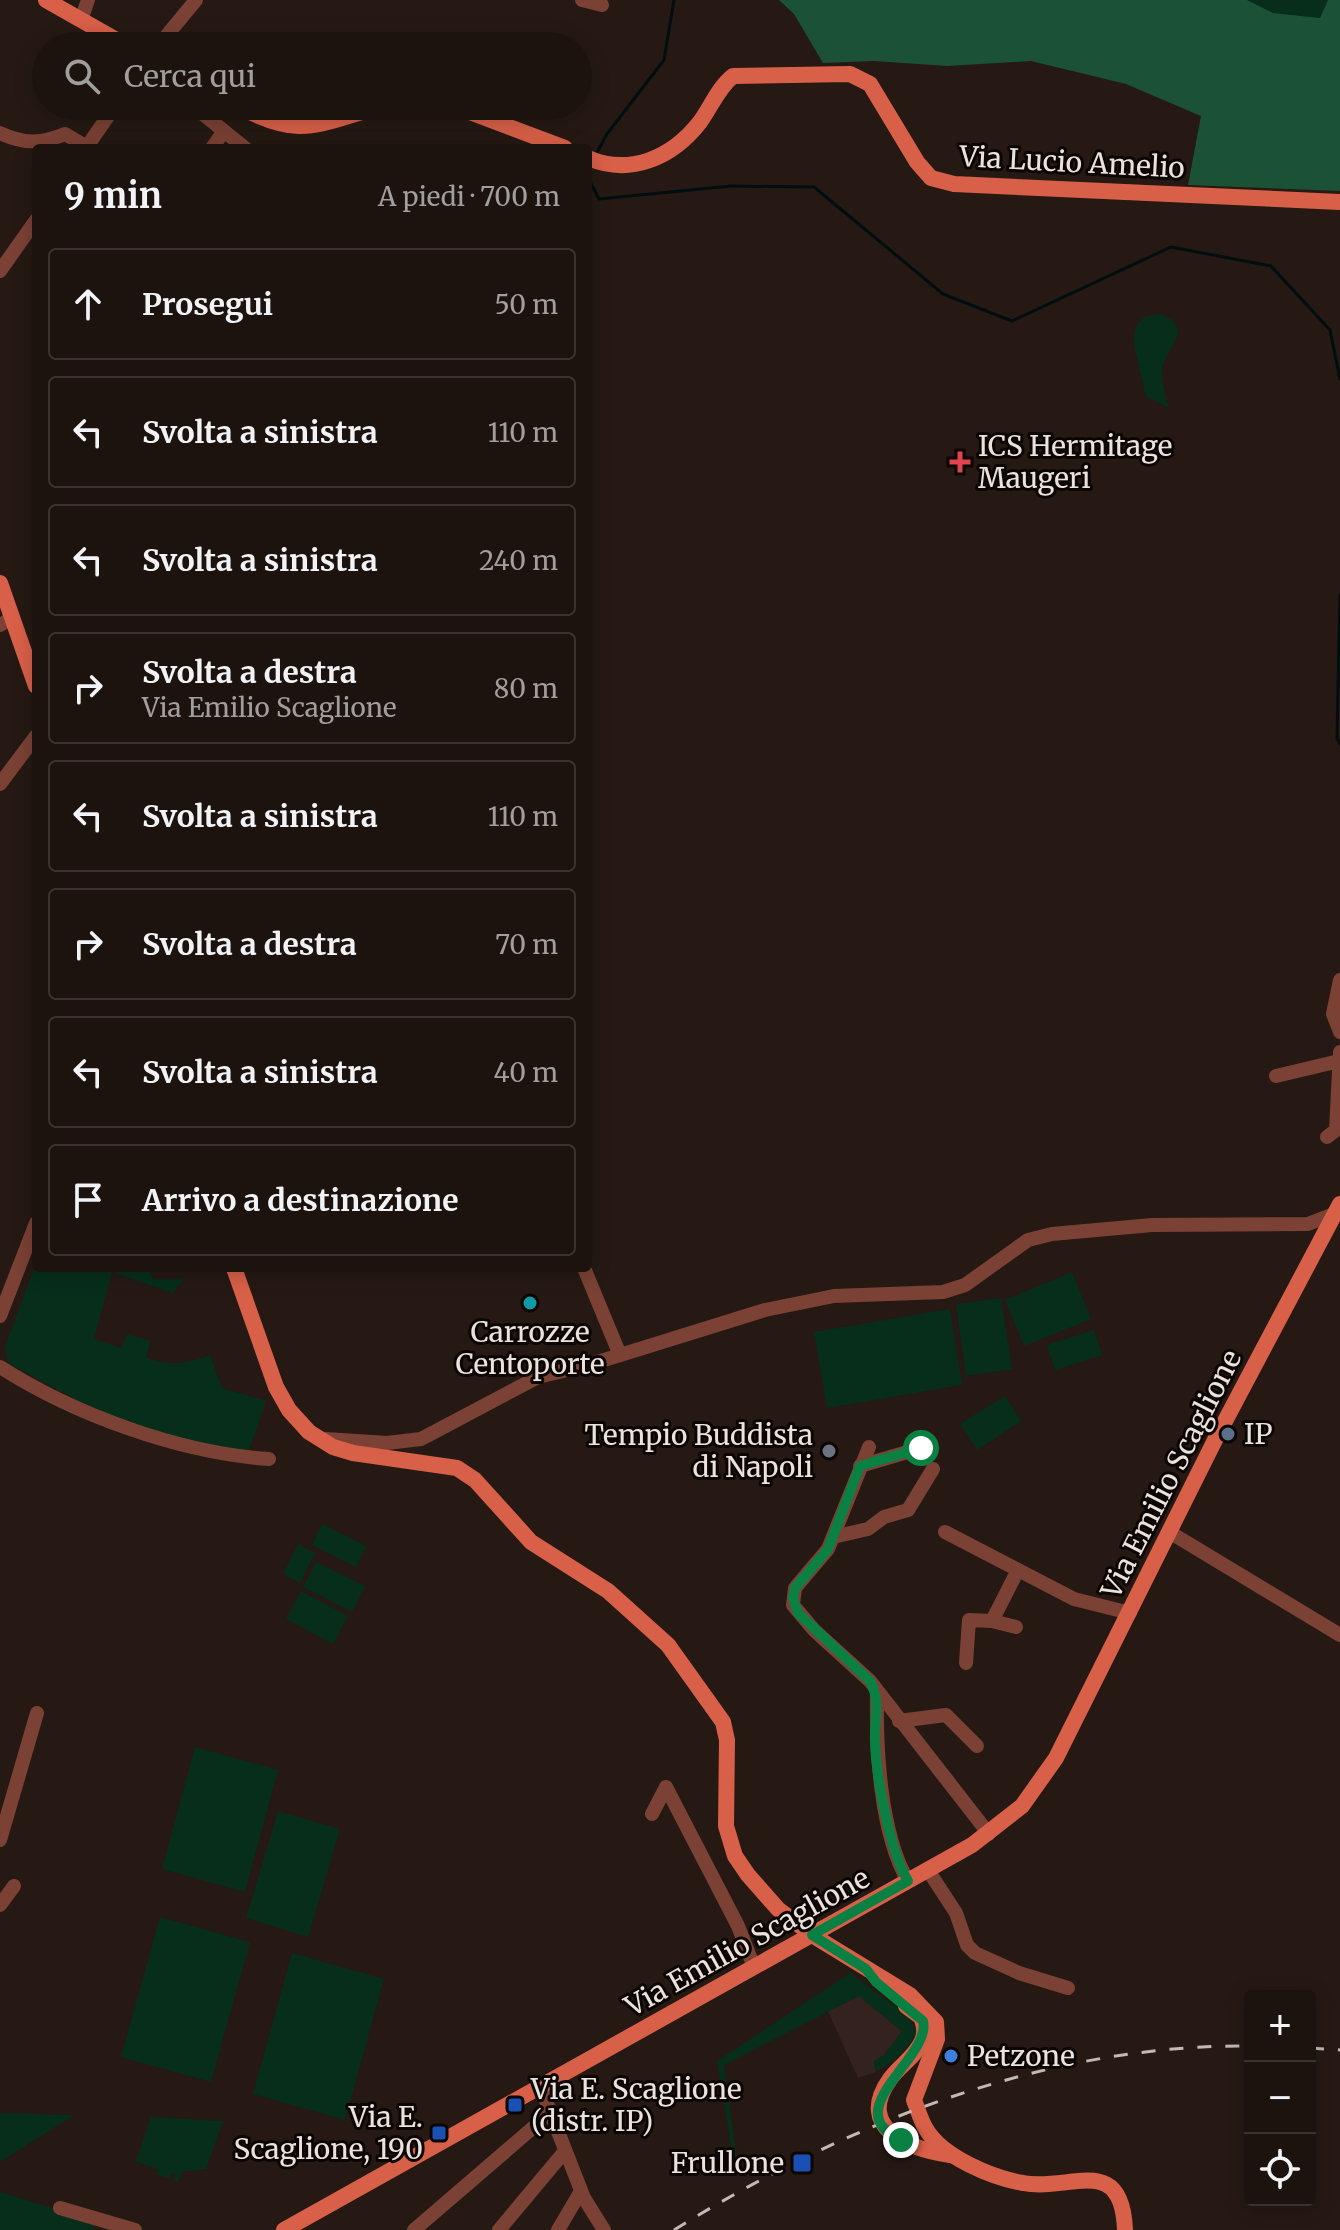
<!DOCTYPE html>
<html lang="it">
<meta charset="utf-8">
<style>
:root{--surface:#1c130e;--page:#251c17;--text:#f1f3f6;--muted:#a09e9e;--line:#3a322e}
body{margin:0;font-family:Merriweather,serif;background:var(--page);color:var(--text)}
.controls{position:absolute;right:24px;bottom:24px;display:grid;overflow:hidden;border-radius:8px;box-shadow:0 4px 20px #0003}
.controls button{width:72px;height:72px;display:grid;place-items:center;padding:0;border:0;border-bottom:2px solid var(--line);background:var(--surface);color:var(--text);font:40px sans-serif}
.stop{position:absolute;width:24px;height:24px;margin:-18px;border:6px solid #0b8043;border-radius:50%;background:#fff}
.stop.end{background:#0b8043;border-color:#fff;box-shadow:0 2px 8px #0008}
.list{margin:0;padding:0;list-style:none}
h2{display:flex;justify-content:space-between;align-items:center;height:104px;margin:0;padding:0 32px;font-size:34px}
h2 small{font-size:26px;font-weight:400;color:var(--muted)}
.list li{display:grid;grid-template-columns:52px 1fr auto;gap:24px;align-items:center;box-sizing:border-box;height:112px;margin:0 16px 16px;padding:0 16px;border:2px solid var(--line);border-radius:8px}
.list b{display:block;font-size:30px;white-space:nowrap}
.list p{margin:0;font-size:26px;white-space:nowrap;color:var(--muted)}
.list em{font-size:26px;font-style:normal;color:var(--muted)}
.icon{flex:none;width:44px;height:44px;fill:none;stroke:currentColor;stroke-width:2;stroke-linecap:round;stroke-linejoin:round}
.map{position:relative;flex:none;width:1340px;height:2230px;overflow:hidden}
.search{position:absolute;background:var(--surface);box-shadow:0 4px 20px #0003;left:32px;top:32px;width:560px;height:88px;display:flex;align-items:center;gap:20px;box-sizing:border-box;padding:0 28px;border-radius:44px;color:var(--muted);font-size:30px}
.panel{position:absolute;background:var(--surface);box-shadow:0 4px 20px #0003;left:32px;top:144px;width:560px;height:1128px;border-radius:8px}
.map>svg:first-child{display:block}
</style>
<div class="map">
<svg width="1340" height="2230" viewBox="0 0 1340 2230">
<rect width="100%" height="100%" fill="#261913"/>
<polygon fill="#34221f" points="859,1996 902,2031 884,2056 874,2061 876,2072 858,2078 828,2011"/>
<g fill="#062e1b">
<polygon points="1247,0 1328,0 1320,18 1273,13"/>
<path d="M 1159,314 C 1199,327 1163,351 1162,370 C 1161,383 1166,396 1169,408 L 1147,397 C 1143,390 1144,386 1142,378 C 1137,356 1121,316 1159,314 Z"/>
<path d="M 36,1263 L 36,1268 L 149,1268 L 153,1279 L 184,1279 L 173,1293 L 112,1272 L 94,1339 L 121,1348 L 127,1334 L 151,1341 L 146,1357 C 167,1367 190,1363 210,1355 L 222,1388 L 266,1401 L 248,1453 L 175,1440 L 88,1406 L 8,1363 L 5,1347 Z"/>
<polygon points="1072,1272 1091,1319 1024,1346 1005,1300"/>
<polygon points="1001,1298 1012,1369 966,1376 956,1304"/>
<polygon points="950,1309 962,1385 827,1408 814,1332"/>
<polygon points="1094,1330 1102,1355 1055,1370 1047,1345"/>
<polygon points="1005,1396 1021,1421 977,1450 960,1424"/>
<polygon points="322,1524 366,1546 356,1567 312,1545"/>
<polygon points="298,1544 315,1553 300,1583 283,1574"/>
<polygon points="316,1562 365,1586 352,1612 303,1587"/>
<polygon points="301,1591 348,1616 333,1644 286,1619"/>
<polygon points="195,1747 278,1770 245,1892 162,1869"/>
<polygon points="278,1811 340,1829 308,1937 246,1918"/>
<polygon points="160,1917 250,1942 211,2082 121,2057"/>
<polygon points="292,1953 384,1979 345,2120 253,2094"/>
<path d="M 850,1973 L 910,2017 L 916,2032 C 907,2052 894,2061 876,2072 L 874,2061 L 884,2055 L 902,2031 L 859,1996 L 724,2065 L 738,2169 L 735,2170 L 717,2061 Z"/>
<polygon points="0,2113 74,2115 0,2162"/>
<polygon points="151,2117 223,2121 206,2169 182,2172 178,2182 174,2180 176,2174 171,2173 169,2178 157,2175 158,2169 136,2162"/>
<polygon points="0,2192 95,2221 94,2230 0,2230"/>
</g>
<polygon fill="#1b5236" points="779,0 1247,0 1273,13 1320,18 1328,0 1340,0 1340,191 1188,185 1201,116 1126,84 1031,61 947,66 874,61 823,63 794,14"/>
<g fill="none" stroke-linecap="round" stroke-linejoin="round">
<g stroke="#000e0f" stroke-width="3">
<polyline points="595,156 607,134 664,60 674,0"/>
<polyline points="588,178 599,199 731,186 814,187 943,294 1012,321 1171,247 1271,266 1330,330 1340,379"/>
<polyline points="1340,595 1337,738 1340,744"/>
</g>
<g stroke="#7b4135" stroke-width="14">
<polyline points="582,0 602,5"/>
<polyline points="81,20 88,0"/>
<polyline points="158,46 196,0"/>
<polyline points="193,106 245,148"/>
<path d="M 0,133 C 24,144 41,144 65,134 L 87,147"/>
<polyline points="86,148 115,106"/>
<polyline points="212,148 224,131"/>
<polyline points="0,271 36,220"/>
<polyline points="0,625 12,618"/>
<polyline points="0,784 36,736"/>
<polyline points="1340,980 1333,1014 1340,1032"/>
<polyline points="1276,1076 1339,1061"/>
<polyline points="1327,1137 1336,1130 1340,1052"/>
<polyline points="584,1268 620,1355"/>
<polyline points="0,1316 36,1223"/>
<path d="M 0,1367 C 75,1415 180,1453 269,1459"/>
<polyline points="326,1439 387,1443 421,1439 538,1377 588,1365 765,1310 834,1296 943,1292 965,1285 1028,1240 1052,1234 1152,1225 1308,1224 1339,1212"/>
<polyline points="869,1447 828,1549 795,1588 793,1605 814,1630 870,1681 989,1834"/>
<polyline points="860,1466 921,1448"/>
<polyline points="945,1532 1074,1599 1130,1613"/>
<polyline points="1171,1533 1340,1635"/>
<polyline points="833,1537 868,1529 884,1517 908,1510 933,1469"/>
<polyline points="992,1621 1016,1627"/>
<polyline points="966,1663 969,1620 992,1621 1018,1570"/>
<path d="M 877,1694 C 876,1749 880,1833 908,1881"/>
<polyline points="899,1721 946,1715 977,1746"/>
<polyline points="652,1814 666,1787 738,1926 754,1967"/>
<polyline points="0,1840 37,1713"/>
<polyline points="928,1870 956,1913 967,1945 975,1953 1019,1973 1068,1988"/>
<polyline points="0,1905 14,1886"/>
<polyline points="541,2088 584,2198 604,2230"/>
<polyline points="60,2208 135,2230"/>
<polyline points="414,2230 550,2113"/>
<polyline points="499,2230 565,2151"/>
<polyline points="558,2230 581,2191"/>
</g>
<g stroke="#d96048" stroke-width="16">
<polyline points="46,0 127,46"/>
<path d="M 238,106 C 303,141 318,123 383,106"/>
<polyline points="454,106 565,148"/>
<path d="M 588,158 C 630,176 672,158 700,122 C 711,107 718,88 733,76 L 850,74 L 870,84 L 917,162 L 931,178 L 954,184 L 1340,202"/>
<polyline points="0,583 36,686"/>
<path d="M 234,1268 L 276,1387 L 289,1410 L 309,1432 L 333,1447 L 353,1453 L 457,1468 L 475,1480 L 531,1542 L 608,1591 L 668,1645 L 723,1722 L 727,1740 L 726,1826 L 735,1856 L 748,1875 L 778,1909 L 812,1935 L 910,1995 L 936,2022 L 937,2039 L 914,2100 C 918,2110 921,2121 926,2129 C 942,2157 993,2178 1023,2183 C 1070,2192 1122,2152 1125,2230"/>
<path d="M 906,2006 L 921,2017 C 924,2025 926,2032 922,2041 C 915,2057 900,2065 890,2079 C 855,2128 909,2149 950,2155"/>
<polyline points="284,2230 972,1845 1022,1806 1056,1758 1215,1440 1340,1204"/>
</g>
<g stroke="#c3b9b4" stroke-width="3" stroke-dasharray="14 14" stroke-linecap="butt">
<polyline points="1310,2048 1340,2050"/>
<path d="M 674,2230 C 845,2124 1046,2044 1250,2046"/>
</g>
</g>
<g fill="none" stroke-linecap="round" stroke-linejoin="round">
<path stroke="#0b8043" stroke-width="10" d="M 901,2140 C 835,2110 932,2058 923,2021 L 876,1982 L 866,1969 L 812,1935 L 908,1881 C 890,1851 876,1777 875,1741 C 874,1719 881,1701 870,1681 L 798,1613 L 793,1598 L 795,1588 L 828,1549 L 860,1466 L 921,1448"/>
</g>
<path fill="#e0444e" stroke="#0b0604" stroke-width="3" d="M956 450h8v8h8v8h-8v8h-8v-8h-8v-8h8z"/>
<circle fill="#0f9aa8" stroke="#0b0604" stroke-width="3" cx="530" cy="1303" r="8"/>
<circle fill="#5c6f8a" stroke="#0b0604" stroke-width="3" cx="1228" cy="1434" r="8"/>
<circle fill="#6b7280" stroke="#0b0604" stroke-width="3" cx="829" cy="1451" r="8"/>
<circle fill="#3f7fe0" stroke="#0b0604" stroke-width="3" cx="951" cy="2056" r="8"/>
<g fill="#1a4fb4" stroke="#0b0604" stroke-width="3">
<rect x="507" y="2097" width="16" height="16" rx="4"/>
<rect x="431" y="2125" width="16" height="16" rx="4"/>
<rect x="792" y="2153" width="20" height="20" rx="4"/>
</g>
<g text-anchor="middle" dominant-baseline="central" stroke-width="6" stroke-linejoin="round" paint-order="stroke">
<g font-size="28" fill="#ebe2dd" stroke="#0b0604">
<text transform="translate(1072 162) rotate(3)">Via Lucio Amelio</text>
<text transform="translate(1171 1474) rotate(-63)">Via Emilio Scaglione</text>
<text transform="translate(747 1942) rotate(-29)">Via Emilio Scaglione</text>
</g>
<g font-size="28" fill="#ebe2dd" stroke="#0b0604" text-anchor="start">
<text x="978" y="446">ICS Hermitage<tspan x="978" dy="32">Maugeri</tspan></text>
<text x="530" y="1332" text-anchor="middle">Carrozze<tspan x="530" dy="32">Centoporte</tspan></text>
<text x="1244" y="1434">IP</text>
<text x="813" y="1435" text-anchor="end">Tempio Buddista<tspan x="813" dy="32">di Napoli</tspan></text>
<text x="967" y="2056">Petzone</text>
<text x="531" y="2089">Via E. Scaglione<tspan x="531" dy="32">(distr. IP)</tspan></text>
<text x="423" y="2117" text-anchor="end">Via E.<tspan x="423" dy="32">Scaglione, 190</tspan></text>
<text x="784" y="2163" text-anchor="end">Frullone</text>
</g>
</g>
</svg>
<div class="controls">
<button>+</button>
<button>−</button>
<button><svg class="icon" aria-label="locate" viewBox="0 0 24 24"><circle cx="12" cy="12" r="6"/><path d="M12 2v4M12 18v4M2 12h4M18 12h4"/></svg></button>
</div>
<div class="stop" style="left:921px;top:1448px"></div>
<div class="stop end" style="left:901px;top:2140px"></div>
<div class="search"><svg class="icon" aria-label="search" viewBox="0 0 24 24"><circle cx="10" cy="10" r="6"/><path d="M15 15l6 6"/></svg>Cerca qui</div>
<section class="panel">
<h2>9 min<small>A piedi · 700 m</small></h2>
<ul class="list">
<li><svg class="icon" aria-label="ahead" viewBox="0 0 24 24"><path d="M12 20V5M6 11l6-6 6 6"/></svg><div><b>Prosegui</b></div><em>50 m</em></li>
<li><svg class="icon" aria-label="left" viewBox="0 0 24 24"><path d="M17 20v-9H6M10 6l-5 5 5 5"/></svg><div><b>Svolta a sinistra</b></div><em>110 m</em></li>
<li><svg class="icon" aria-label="left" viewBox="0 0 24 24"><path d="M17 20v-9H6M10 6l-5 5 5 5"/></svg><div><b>Svolta a sinistra</b></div><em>240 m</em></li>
<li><svg class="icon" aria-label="right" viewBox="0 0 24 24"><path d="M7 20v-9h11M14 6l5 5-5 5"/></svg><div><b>Svolta a destra</b><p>Via Emilio Scaglione</p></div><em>80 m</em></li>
<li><svg class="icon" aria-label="left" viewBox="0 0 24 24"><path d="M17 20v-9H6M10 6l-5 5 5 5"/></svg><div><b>Svolta a sinistra</b></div><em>110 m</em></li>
<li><svg class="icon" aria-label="right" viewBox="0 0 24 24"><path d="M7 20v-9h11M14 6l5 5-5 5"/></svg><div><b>Svolta a destra</b></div><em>70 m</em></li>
<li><svg class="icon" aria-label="left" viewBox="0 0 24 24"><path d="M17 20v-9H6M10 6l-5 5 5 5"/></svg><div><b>Svolta a sinistra</b></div><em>40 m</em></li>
<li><svg class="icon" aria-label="arrive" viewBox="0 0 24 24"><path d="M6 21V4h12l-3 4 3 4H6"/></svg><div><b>Arrivo a destinazione</b></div></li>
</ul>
</section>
</div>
